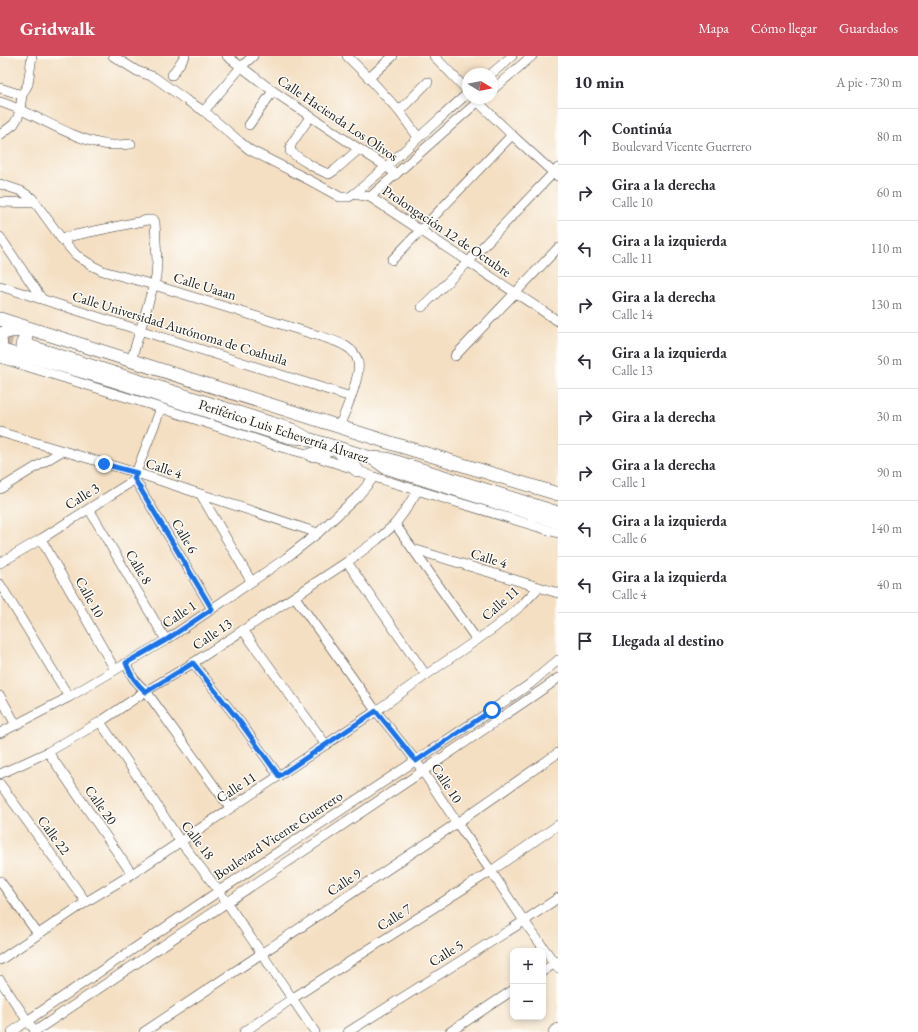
<!DOCTYPE html>
<html lang="es">
<meta charset="utf-8">
<style>
:root{--surface:#fff;--page:#f2f2f3;--text:#2b2b33;--muted:#7c7c81;--line:#e1e1e2;--accent:#d1495b}
body{margin:0;font-family:"EB Garamond",serif;background:var(--page);color:var(--text)}
.controls{position:absolute;right:12px;bottom:12px;display:grid;overflow:hidden;border-radius:8px;box-shadow:0 2px 6px #0003}
.controls button{width:36px;height:36px;display:grid;place-items:center;padding:0;border:0;border-bottom:1px solid var(--line);background:var(--surface);color:var(--text);font:20px sans-serif}
.compass{position:absolute;left:462px;top:12px;width:36px;height:36px;border-radius:50%;background:var(--surface);box-shadow:0 2px 6px #0003;rotate:100deg}
.stop{position:absolute;width:12px;height:12px;margin:-9px;border:3px solid #1a73e8;border-radius:50%;background:#fff}
.stop.end{background:#1a73e8;border-color:#fff;box-shadow:0 1px 4px #0008}
.list{margin:0;padding:0;list-style:none}
h2{display:flex;justify-content:space-between;align-items:center;height:52px;margin:0;padding:0 16px;font-size:17px}
h2 small{font-size:13px;font-weight:400;color:var(--muted)}
.list li{display:grid;grid-template-columns:26px 1fr auto;gap:12px;align-items:center;box-sizing:border-box;height:56px;padding:0 16px;border-top:1px solid var(--line)}
.list b{display:block;font-size:15px;white-space:nowrap}
.list p{margin:0;font-size:13px;white-space:nowrap;color:var(--muted)}
.list em{font-size:13px;font-style:normal;color:var(--muted)}
.icon{flex:none;width:22px;height:22px;fill:none;stroke:currentColor;stroke-width:2;stroke-linecap:round;stroke-linejoin:round}
.map{position:relative;flex:none;width:558px;height:976px;overflow:hidden}
header{display:flex;align-items:center;gap:24px;box-sizing:border-box;height:56px;padding:0 20px;background:var(--accent);color:#fff}
header strong{font-size:19px}
nav{display:flex;gap:22px;margin-inline-start:auto;font-size:14px}
main{display:flex}
aside{flex:1;background:var(--surface)}
.map>svg:first-child{display:block}
</style>
<header>
<strong>Gridwalk</strong>
<nav><a>Mapa</a><a>Cómo llegar</a><a>Guardados</a></nav>
</header>
<main>
<div class="map">
<svg width="558" height="976" viewBox="0 0 558 976">
<rect width="100%" height="100%" fill="#fdfcf7"/>
<filter id="ink" filterUnits="userSpaceOnUse"><feTurbulence type="fractalNoise" baseFrequency=".025" numOctaves="2"/><feDisplacementMap in="SourceGraphic" scale="8" xChannelSelector="R" yChannelSelector="G"/><feConvolveMatrix kernelMatrix="1 2 1 2 8 2 1 2 1" color-interpolation-filters="sRGB"/></filter>
<filter id="wash" filterUnits="userSpaceOnUse"><feTurbulence type="fractalNoise" baseFrequency=".012" numOctaves="4" result="noise"/><feDisplacementMap in="SourceGraphic" scale="16" xChannelSelector="R" yChannelSelector="G"/><feGaussianBlur stdDeviation="0.9" result="paint"/><feColorMatrix in="noise" values="0 0 0 0 0 0 0 0 0 0 0 0 0 0 0 0 0 1.4 0 .05"/><feComposite in="paint" operator="in"/></filter>
<g filter="url(#wash)">
<rect width="100%" height="100%" fill="#f4dfc3"/>
</g>
<g filter="url(#ink)">
<g fill="none" stroke-linecap="round" stroke-linejoin="round">
<polyline stroke="#c9b8a2" stroke-width="13" stroke-dasharray="13 6" stroke-linecap="butt" points="0,282 28,290"/>
<defs>
<g id="minor">
<path d="M 113,0 L 137,15 L 154,21 L 186,44 L 204,55 L 240,86 L 250,94 L 311,125 L 340,141 L 349,141 L 354,138 C 393,106 430,71 468,37"/>
<polyline points="227,0 273,35 359,93 387,111 396,118"/>
<polyline points="347,0 369,22 399,55 418,81"/>
<polyline points="434,0 468,35"/>
<polyline points="491,18 512,0"/>
<polyline points="172,19 185,0"/>
<polyline points="369,22 393,0"/>
<polyline points="0,32 22,39"/>
<polyline points="492,34 532,0"/>
<polyline points="474,42 512,79 557,120"/>
<path d="M 0,46 C 35,57 67,81 103,88 C 112,90 122,89 131,88"/>
<polyline points="204,55 241,11 253,0"/>
<polyline points="399,55 428,26"/>
<path d="M 310,61 L 294,84 L 291,89 L 290,95 C 298,102 319,115 329,118 L 335,114 L 359,93"/>
<polyline points="249,69 273,35"/>
<polyline points="0,79 14,68 18,61 20,54 22,39 28,28 32,0"/>
<path d="M 0,128 L 21,135 L 32,142 L 61,182 L 76,199 L 93,210 L 103,215 L 154,229 L 316,279 C 326,282 338,285 347,291 C 352,294 357,300 358,306 C 361,321 345,356 339,371"/>
<polyline points="354,138 370,141 558,265"/>
<polyline points="370,141 482,42"/>
<polyline points="0,146 36,147"/>
<polyline points="0,181 42,243"/>
<polyline points="61,182 148,164 154,164 155,166 157,205 156,221 131,305"/>
<polyline points="392,204 512,79"/>
<polyline points="0,230 351,341"/>
<polyline points="422,251 468,206 558,112"/>
<polyline points="455,300 558,192"/>
<polyline points="0,302 161,352 273,389 311,399 357,414 374,421 558,477"/>
<polyline points="0,376 137,417 318,477"/>
<polyline points="134,422 212,553"/>
<polyline points="0,433 62,395"/>
<polyline points="201,439 251,525"/>
<polyline points="89,453 166,584"/>
<polyline points="395,468 477,584"/>
<polyline points="41,483 115,614"/>
<polyline points="413,493 558,537"/>
<polyline points="347,506 426,619"/>
<polyline points="0,507 41,483 128,428 134,422 161,352"/>
<polyline points="0,528 69,641"/>
<polyline points="295,541 376,655 416,705 457,767 491,815 524,865 558,912"/>
<polyline points="243,574 326,689"/>
<path d="M 126,607 C 131,620 135,626 146,635 L 230,752"/>
<polyline points="193,607 240,666 279,720"/>
<polyline points="0,640 16,669"/>
<polyline points="100,666 146,733 180,785 219,835 315,976"/>
<polyline points="0,677 69,641 115,614 166,584 212,553 286,502 318,477 358,440 374,421"/>
<polyline points="48,696 132,818"/>
<polyline points="0,718 22,708 48,696 100,666 146,635 193,607 347,506 377,484 395,468 404,456 418,434"/>
<polyline points="0,728 86,846"/>
<polyline points="0,825 38,878"/>
<polyline points="0,904 86,846 132,818 376,655 426,619 494,572 523,548 539,531"/>
<polyline points="543,915 558,905"/>
<polyline points="0,924 31,970"/>
<polyline points="12,976 27,965 219,835 492,654 530,628 558,604"/>
<polyline points="34,976 423,715 549,629 558,622"/>
<polyline points="144,976 457,767 558,697"/>
<polyline points="244,976 293,942 491,815 558,769"/>
<polyline points="348,976 524,865 558,842"/>
<polyline points="450,976 513,934"/>
<polyline points="553,976 558,972"/>
</g>
<g id="major">
<polyline points="0,293 112,325 269,376 290,382 307,383"/>
<polyline points="371,402 385,412 558,467"/>
</g>
<g id="highway">
<polyline points="0,263 394,388 558,438"/>
<polyline points="0,278 11,275 25,274"/>
<polyline points="0,280 1,293"/>
<polyline points="28,290 292,374 308,383 371,402 387,403 558,457"/>
<path d="M 24,300 C 21,293 21,287 26,282"/>
<polyline points="336,392 357,414"/>
<polyline points="311,399 335,391"/>
</g>
</defs>
<use href="#minor" stroke="#3c3935" stroke-width="10"/>
<use href="#major" stroke="#3c3935" stroke-width="12"/>
<use href="#highway" stroke="#3c3935" stroke-width="14"/>
<use href="#minor" stroke="#fff" stroke-width="9"/>
<use href="#major" stroke="#fff" stroke-width="11"/>
<use href="#highway" stroke="#fff" stroke-width="13"/>
</g>
</g>
<g fill="none" stroke-linecap="round" stroke-linejoin="round" filter="url(#ink)">
<path stroke="#1a73e8" stroke-width="5" d="M 104,408 L 137,417 L 134,422 L 212,553 L 166,584 L 126,607 C 131,620 135,626 146,636 L 193,607 L 240,666 L 279,720 L 376,655 L 416,705 L 492,654"/>
</g>
<g text-anchor="middle" dominant-baseline="central" stroke-width="3" stroke-linejoin="round" paint-order="stroke">
<g font-size="14" fill="#1c1c1c" stroke="#fdfcf7">
<text transform="translate(338 62) rotate(34)">Calle Hacienda Los Olivos</text>
<text transform="translate(447 175) rotate(34)">Prolongación 12 de Octubre</text>
<text transform="translate(205 230) rotate(17)">Calle Uaaan</text>
<text transform="translate(180 272) rotate(17)">Calle Universidad Autónoma de Coahuila</text>
<text transform="translate(284 375) rotate(18)">Periférico Luis Echeverría Álvarez</text>
<text transform="translate(164 412) rotate(18)">Calle 4</text>
<text transform="translate(82 440) rotate(-32)">Calle 3</text>
<text transform="translate(185 480) rotate(59)">Calle 6</text>
<text transform="translate(489 502) rotate(17)">Calle 4</text>
<text transform="translate(139 511) rotate(59)">Calle 8</text>
<text transform="translate(90 541) rotate(61)">Calle 10</text>
<text transform="translate(500 547) rotate(-41)">Calle 11</text>
<text transform="translate(179 558) rotate(-34)">Calle 1</text>
<text transform="translate(212 578) rotate(-34)">Calle 13</text>
<text transform="translate(447 727) rotate(57)">Calle 10</text>
<text transform="translate(236 731) rotate(-33)">Calle 11</text>
<text transform="translate(101 749) rotate(55)">Calle 20</text>
<text transform="translate(54 779) rotate(54)">Calle 22</text>
<text transform="translate(278 779) rotate(-33)">Boulevard Vicente Guerrero</text>
<text transform="translate(198 784) rotate(53)">Calle 18</text>
<text transform="translate(344 826) rotate(-34)">Calle 9</text>
<text transform="translate(394 861) rotate(-33)">Calle 7</text>
<text transform="translate(446 897) rotate(-32)">Calle 5</text>
</g>
</g>
</svg>
<div class="controls">
<button>+</button>
<button>−</button>
</div>
<svg class="compass" viewBox="-18 -18 36 36"><path d="M0-13l5 13h-10z" fill="#e53935"/><path d="M0 13l5-13h-10z" fill="#7c7c81"/></svg>
<div class="stop" style="left:492px;top:654px"></div>
<div class="stop end" style="left:104px;top:408px"></div>
</div>
<aside>
<h2>10 min<small>A pie · 730 m</small></h2>
<ul class="list">
<li><svg class="icon" aria-label="ahead" viewBox="0 0 24 24"><path d="M12 20V5M6 11l6-6 6 6"/></svg><div><b>Continúa</b><p>Boulevard Vicente Guerrero</p></div><em>80 m</em></li>
<li><svg class="icon" aria-label="right" viewBox="0 0 24 24"><path d="M7 20v-9h11M14 6l5 5-5 5"/></svg><div><b>Gira a la derecha</b><p>Calle 10</p></div><em>60 m</em></li>
<li><svg class="icon" aria-label="left" viewBox="0 0 24 24"><path d="M17 20v-9H6M10 6l-5 5 5 5"/></svg><div><b>Gira a la izquierda</b><p>Calle 11</p></div><em>110 m</em></li>
<li><svg class="icon" aria-label="right" viewBox="0 0 24 24"><path d="M7 20v-9h11M14 6l5 5-5 5"/></svg><div><b>Gira a la derecha</b><p>Calle 14</p></div><em>130 m</em></li>
<li><svg class="icon" aria-label="left" viewBox="0 0 24 24"><path d="M17 20v-9H6M10 6l-5 5 5 5"/></svg><div><b>Gira a la izquierda</b><p>Calle 13</p></div><em>50 m</em></li>
<li><svg class="icon" aria-label="right" viewBox="0 0 24 24"><path d="M7 20v-9h11M14 6l5 5-5 5"/></svg><div><b>Gira a la derecha</b></div><em>30 m</em></li>
<li><svg class="icon" aria-label="right" viewBox="0 0 24 24"><path d="M7 20v-9h11M14 6l5 5-5 5"/></svg><div><b>Gira a la derecha</b><p>Calle 1</p></div><em>90 m</em></li>
<li><svg class="icon" aria-label="left" viewBox="0 0 24 24"><path d="M17 20v-9H6M10 6l-5 5 5 5"/></svg><div><b>Gira a la izquierda</b><p>Calle 6</p></div><em>140 m</em></li>
<li><svg class="icon" aria-label="left" viewBox="0 0 24 24"><path d="M17 20v-9H6M10 6l-5 5 5 5"/></svg><div><b>Gira a la izquierda</b><p>Calle 4</p></div><em>40 m</em></li>
<li><svg class="icon" aria-label="arrive" viewBox="0 0 24 24"><path d="M6 21V4h12l-3 4 3 4H6"/></svg><div><b>Llegada al destino</b></div></li>
</ul>
</aside>
</main>
